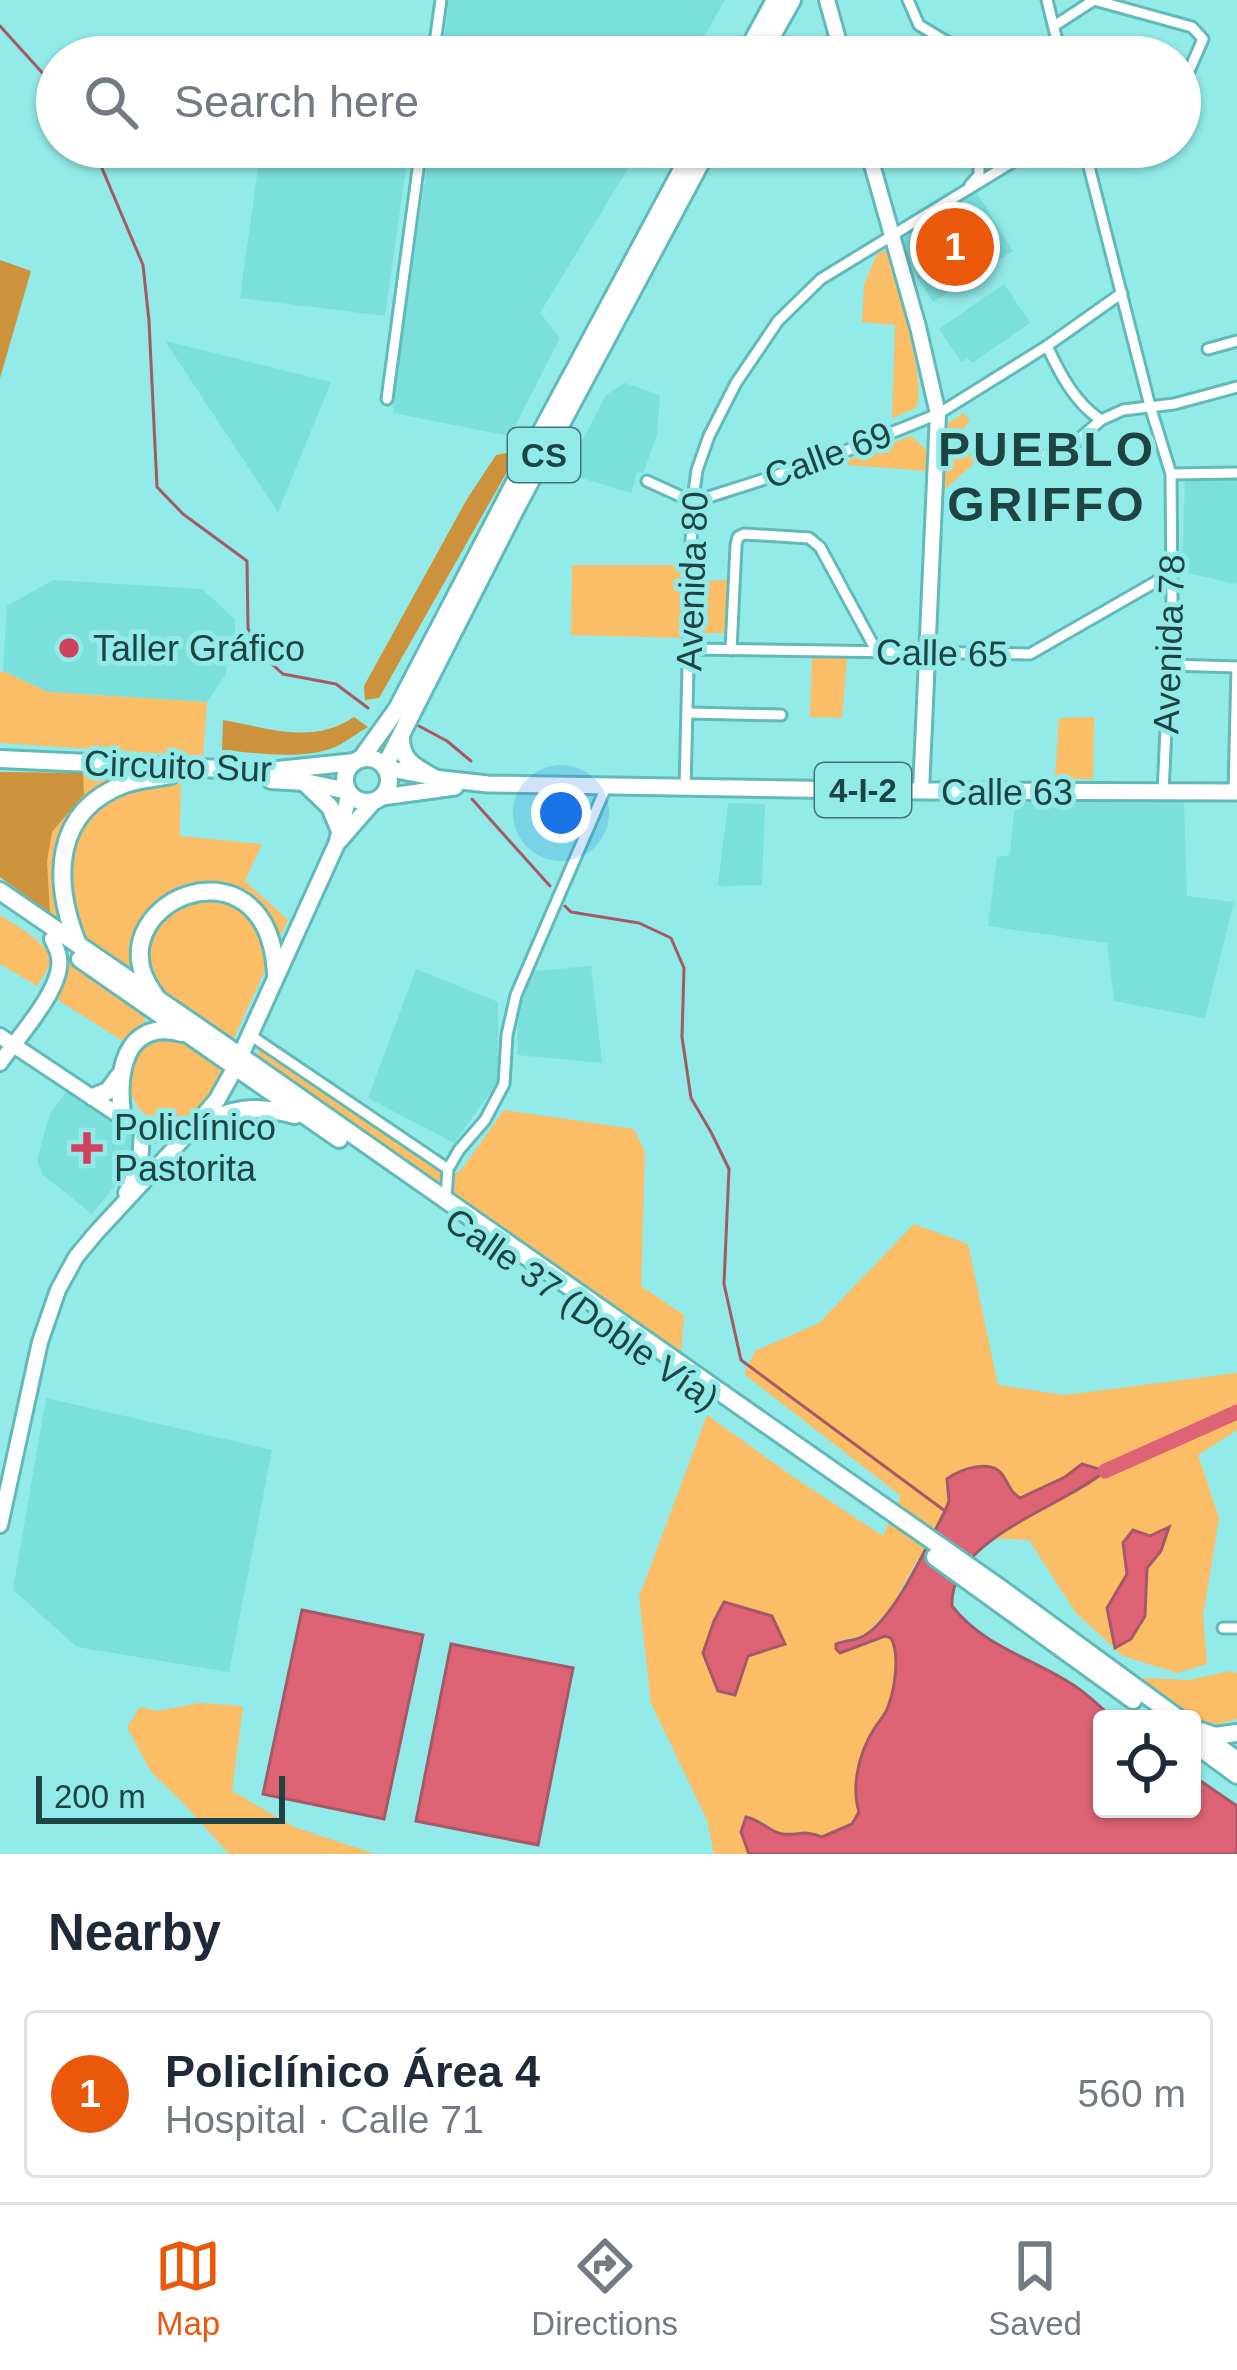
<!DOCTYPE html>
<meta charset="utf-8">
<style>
:root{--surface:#fff;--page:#f2f2f3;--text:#1f2937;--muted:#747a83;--line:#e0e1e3;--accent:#ea580c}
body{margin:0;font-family:Helvetica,sans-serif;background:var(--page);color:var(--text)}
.controls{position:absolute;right:36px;bottom:36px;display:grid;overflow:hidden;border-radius:12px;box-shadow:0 3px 9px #0004}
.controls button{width:108px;height:108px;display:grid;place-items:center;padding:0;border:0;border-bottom:3px solid var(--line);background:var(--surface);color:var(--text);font:60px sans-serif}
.scale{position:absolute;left:36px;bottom:30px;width:249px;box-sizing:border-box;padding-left:12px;border:6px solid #1d4342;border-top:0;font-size:33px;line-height:42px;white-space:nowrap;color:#1d4342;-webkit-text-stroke:9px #92ebe8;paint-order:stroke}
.you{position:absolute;left:561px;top:813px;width:42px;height:42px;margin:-30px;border:9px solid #fff;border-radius:50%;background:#1a73e8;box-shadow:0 0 0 18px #1a73e833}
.badge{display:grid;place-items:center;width:78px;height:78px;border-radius:50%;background:var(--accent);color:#fff;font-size:39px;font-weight:700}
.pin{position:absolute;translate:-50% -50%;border:6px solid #fff;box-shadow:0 3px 12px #0006}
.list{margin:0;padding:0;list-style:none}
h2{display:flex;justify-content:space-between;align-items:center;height:156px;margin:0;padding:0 48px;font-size:51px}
h2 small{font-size:39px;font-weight:400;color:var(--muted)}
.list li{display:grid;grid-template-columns:78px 1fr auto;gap:36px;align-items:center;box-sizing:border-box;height:168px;margin:0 24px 24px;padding:0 24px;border:3px solid var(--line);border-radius:12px}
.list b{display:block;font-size:45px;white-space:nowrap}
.list p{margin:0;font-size:39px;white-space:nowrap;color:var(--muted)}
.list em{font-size:39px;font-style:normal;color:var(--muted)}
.icon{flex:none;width:66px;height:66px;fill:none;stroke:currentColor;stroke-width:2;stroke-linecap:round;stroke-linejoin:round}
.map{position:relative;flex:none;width:1237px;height:1854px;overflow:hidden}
.search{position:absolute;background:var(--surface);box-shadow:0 3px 9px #0004;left:36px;right:36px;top:36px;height:132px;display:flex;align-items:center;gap:30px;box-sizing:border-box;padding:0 42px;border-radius:66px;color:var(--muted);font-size:45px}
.sheet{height:348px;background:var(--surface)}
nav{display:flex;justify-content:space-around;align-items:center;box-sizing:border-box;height:168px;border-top:3px solid var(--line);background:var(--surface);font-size:33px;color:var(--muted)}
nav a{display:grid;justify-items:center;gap:6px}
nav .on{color:var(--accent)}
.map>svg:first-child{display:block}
</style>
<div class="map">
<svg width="1237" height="1854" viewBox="0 0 1237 1854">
<rect width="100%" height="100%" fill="#92ebe8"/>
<g fill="#7bdfdc">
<polygon points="449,0 725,0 692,57 442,57"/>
<polygon points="261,147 409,147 385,316 240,298"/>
<polygon points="430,147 641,147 540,313 560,338 510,436 393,413 402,333"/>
<polygon points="977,193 1013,251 933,302 896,243"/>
<polygon points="1004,284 1030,323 972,363 968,358 961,362 939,329"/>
<polygon points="165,341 331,382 278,512"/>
<polygon points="625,383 660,395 657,435 643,473 637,472 631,493 565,473 606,395"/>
<polygon points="1192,477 1237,480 1237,584 1182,572 1185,478"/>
<polygon points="53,580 202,589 235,619 235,643 228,650 226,674 207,702 48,692 3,671 7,606"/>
<polygon points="1015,801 1184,801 1187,896 1234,902 1205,1018 1114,1001 1107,943 988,926 997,857 1010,855"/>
<polygon points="728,803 765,804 762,885 718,886"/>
<polygon points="591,966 602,1063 517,1055 519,999 534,971"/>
<polygon points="416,969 498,1002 498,1082 454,1143 368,1098"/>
<polygon points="69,1088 135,1131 135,1161 92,1214 42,1174 37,1159 50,1114"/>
<polygon points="46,1398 272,1450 229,1672 77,1647 13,1590"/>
</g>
<g fill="#fcbd67" fill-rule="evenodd">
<path d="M 886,250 C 895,284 928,380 916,408 L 892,418 L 895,325 L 862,322 L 864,285 L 877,254 Z"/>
<polygon points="964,413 970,421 962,430 980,458 944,490 945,425"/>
<polygon points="911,436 927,451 925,471 836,464"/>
<polygon points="572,565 685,565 681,638 571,635"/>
<polygon points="729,580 727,633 699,633 699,581"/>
<polygon points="812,656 847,656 842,718 810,717"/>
<polygon points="3,671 48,692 207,702 203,756 0,743 0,672"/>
<polygon points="1094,717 1093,779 1055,779 1059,718"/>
<polygon points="0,772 181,775 180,836 262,844 245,881 288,920 232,1042 0,877"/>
<path d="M 0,915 C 13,924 50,943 50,960 C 50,969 41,978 37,986 L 0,964 Z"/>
<polygon points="71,960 138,1004 145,1017 143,1020 151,1026 126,1043 52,996 62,963"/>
<path d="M 173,1038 L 210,1059 L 223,1070 C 163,1200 74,1050 173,1038 Z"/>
<polygon points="262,1046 452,1175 461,1170 504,1110 634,1129 645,1152 641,1286 684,1315 681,1352 257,1055"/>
<path d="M 914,1224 L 968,1244 L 998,1385 L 1065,1395 L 1237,1373 L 1237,1430 L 1198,1455 L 1219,1518 L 1203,1616 L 1207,1664 L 1177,1673 L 1123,1656 L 1076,1613 L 1029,1540 L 993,1538 L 1014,1527 L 1082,1464 L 1065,1477 L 1020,1498 C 1007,1491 1007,1475 994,1467 L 945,1486 L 949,1501 L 945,1511 L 890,1609 L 865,1635 L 842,1640 L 840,1653 L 885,1636 L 891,1638 C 900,1653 895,1687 890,1704 C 887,1713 879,1721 874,1729 C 860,1752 850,1787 859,1812 L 852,1824 L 821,1837 C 807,1831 798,1837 784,1835 C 775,1833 767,1825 759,1820 L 741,1832 L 749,1854 L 714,1854 L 707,1820 L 651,1703 L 639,1597 L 707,1415 L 792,1476 L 883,1536 L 901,1496 L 744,1374 L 755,1351 L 819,1323 ZM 1160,1551 L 1147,1568 L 1145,1617 L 1108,1608 L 1127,1574 Z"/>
<polygon points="1230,1671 1237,1673 1237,1719 1219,1724 1202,1722 1140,1678 1189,1680"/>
<polygon points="199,1703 243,1706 232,1791 294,1827 375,1854 229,1854 185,1805 151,1772 127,1727 140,1707 158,1711"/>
</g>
<g fill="#cd923c">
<polygon points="0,260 31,271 0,378"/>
<polygon points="511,452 512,463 379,698 365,700 364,686 467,499 496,455"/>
<path d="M 354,717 L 368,727 C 357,733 345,743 333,748 C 300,760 257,753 222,750 L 223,720 C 269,728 313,745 354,717 Z"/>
<polygon points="0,772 83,773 84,794 52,832 47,861 50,913 0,877"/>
</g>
<g fill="#de6375" stroke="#a45966" stroke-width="3">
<path d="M 1082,1464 L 1105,1471 C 1062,1508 949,1538 952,1606 C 983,1646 1029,1657 1070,1683 C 1086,1692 1100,1707 1114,1719 L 1102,1719 L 1102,1809 L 1192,1809 L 1192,1775 L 1237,1806 L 1237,1854 L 749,1854 L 741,1832 L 746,1817 C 762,1820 770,1833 783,1834 C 798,1836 803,1829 822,1837 L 852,1824 L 859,1812 C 851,1786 859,1753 874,1729 C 879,1721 887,1713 889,1704 C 895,1687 900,1654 891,1638 L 885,1636 L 840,1653 L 836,1649 L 836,1644 C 845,1640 855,1641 864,1636 C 896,1617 927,1545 945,1511 L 949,1501 L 947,1479 C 960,1469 990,1459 1002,1474 C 1009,1484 1009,1491 1020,1498 L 1065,1477 Z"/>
<polygon points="1169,1527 1161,1551 1147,1568 1145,1616 1131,1639 1115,1648 1107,1608 1127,1574 1123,1543 1133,1530 1150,1536"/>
<polygon points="724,1602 772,1616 785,1644 748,1656 735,1695 718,1691 703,1653 714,1621"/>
<polygon points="302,1610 423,1635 384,1819 263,1794"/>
<polygon points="451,1644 573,1668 538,1845 416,1821"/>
</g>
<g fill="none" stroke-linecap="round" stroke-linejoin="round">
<g stroke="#a45966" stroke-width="3">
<polyline points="0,26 57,89"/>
<polyline points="93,147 143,265 149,321 157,487 183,514 247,561 248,628 253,647 283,674 336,684 368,708"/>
<polyline points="419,726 447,741 471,761"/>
<polyline points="472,799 550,886"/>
<polyline points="565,906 571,912 639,923 671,938 684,968 682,1037 691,1098 711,1132 729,1169 724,1284 741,1360 945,1511"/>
</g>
<polyline stroke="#de6375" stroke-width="15" points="1105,1471 1237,1412"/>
<defs>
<g id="street">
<polyline points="908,0 919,25 972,57"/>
<polyline points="1047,0 1061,57"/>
<polyline points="1094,0 1192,27 1203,39 1182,87"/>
<polyline points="1054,26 1094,0"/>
<polyline points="433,57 441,0"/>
<polyline points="1084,147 1150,406 1171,474 1172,601 1163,793"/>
<polyline points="970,185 979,175 979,147"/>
<path d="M 1047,346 C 1060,374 1075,403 1101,420"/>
<polyline points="1208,349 1237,341"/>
<polyline points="387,399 421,147"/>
<polyline points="1002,448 1052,457 1063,453 1101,420 1123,410 1174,404 1237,387"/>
<polyline points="1171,474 1237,473"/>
<polyline points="647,481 693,502 821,461 938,414 1047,346 1122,293"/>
<polyline points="689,649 1030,654 1173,572"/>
<polyline points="731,650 736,545 738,537 744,534 809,538 820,547 877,652"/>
<polyline points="1170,665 1237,667"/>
<polyline points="688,713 781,715"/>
<polyline points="685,788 692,507 697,470 709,436 736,383 778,321 821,279 1037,147"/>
<polyline points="1234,792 1237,667"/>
<polyline points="250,1035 448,1169"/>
<polyline points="446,1198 448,1169 459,1150 485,1120 504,1084 507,1035 516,995 607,785"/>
<polyline points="1223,1628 1237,1628"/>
</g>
<g id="secondary">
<polyline points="827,0 843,57"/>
<polyline points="867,147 918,327 938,414 921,791"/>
<polyline points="0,1036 123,1118"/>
<path d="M 0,1063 C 17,1038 64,988 59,958 C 59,953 54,943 52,939"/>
<polyline points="126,1193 140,1165 142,1132"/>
<polyline points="0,1525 40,1342 58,1290 76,1257 95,1234 193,1128"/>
</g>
<g id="primary">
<polyline points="386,768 442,779 488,784 921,791 1237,792"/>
<polyline points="382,797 455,787"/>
<polyline points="339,841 373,802"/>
<polyline points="243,1050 337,843 349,794"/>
<path d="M 123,1118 C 151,1139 161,1134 193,1128 L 217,1100 L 231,1075"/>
</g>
<g id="highway">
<polyline points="744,57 775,0"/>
<polyline points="760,57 792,0"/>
<path d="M 401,738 C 401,759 413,766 431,776"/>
<circle cx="367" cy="780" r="22"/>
<polyline points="0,759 268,771 355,762"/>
<polyline points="361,759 397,709 539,436 694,147"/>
<polyline points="385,766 515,510 709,147"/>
<polyline points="271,780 305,782 348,791"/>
<polyline points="305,783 330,807 340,831"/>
<polyline points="0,891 229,1048 1000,1588 1179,1719"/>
<path d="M 77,942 C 53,882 52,811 125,784 C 139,779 156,778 171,775"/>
<polyline points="80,959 339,1139"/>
<path d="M 155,995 C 87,906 268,825 276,974"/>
<polyline points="93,1097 108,1091 119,1076"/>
<path d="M 123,1118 C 115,1076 124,1017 182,1033"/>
<path d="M 193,1128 C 232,1108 253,1104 295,1115"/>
<polyline points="935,1557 1133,1700"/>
<polyline points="1192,1728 1237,1760"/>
<polyline points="1201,1731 1215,1736 1237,1733"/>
<polyline points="1192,1742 1237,1775"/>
</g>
</defs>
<use href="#street" stroke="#61bab8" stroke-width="15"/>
<use href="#secondary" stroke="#61bab8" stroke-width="20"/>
<use href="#primary" stroke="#61bab8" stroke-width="21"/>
<use href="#highway" stroke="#61bab8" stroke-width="22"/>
<use href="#street" stroke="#fff" stroke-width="9"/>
<use href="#secondary" stroke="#fff" stroke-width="14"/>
<use href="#primary" stroke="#fff" stroke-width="15"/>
<use href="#highway" stroke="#fff" stroke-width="16"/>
</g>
<g fill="#d1415e" stroke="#92ebe8" stroke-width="4.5">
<circle cx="69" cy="648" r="12"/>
<path d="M81 1130h12v12h12v12h-12v12h-12v-12h-12v-12h12z"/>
</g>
<g text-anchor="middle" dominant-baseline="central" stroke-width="10" stroke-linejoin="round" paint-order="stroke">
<g fill="#92ebe8" stroke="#407574" stroke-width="3">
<rect x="508" y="428" width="72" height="54" rx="9"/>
<rect x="815" y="763" width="96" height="54" rx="9"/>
</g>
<g font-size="33" font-weight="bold" fill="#1d4342">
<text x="544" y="455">CS</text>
<text x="863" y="790">4-I-2</text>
</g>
<g font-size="36" fill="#1d4342" stroke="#92ebe8">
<text transform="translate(828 455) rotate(-20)">Calle 69</text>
<text transform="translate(692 581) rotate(-88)">Avenida 80</text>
<text transform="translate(1169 644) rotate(-88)">Avenida 78</text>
<text transform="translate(942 653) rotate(1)">Calle 65</text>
<text transform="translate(178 766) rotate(2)">Circuito Sur</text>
<text x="1007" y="792">Calle 63</text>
<text transform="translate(582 1309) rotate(35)">Calle 37 (Doble Vía)</text>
</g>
<g font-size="36" fill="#1d4342" stroke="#92ebe8" text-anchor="start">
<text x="93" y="648">Taller Gráfico</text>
<text x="114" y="1127">Policlínico<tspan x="114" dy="41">Pastorita</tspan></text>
</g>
<g font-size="48" font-weight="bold" letter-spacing="3" fill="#1d4342" stroke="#92ebe8">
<text x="1047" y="449">PUEBLO<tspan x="1047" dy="55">GRIFFO</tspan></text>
</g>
</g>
</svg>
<div class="controls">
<button><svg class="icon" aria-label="locate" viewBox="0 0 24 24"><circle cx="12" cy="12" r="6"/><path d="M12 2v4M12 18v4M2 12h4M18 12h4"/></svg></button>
</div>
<div class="scale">200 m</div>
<div class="you"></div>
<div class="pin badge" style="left:955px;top:247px">1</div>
<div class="search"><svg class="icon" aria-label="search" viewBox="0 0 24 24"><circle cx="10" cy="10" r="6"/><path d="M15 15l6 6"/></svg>Search here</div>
</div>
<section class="sheet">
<h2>Nearby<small></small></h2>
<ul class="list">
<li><span class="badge">1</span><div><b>Policlínico Área 4</b><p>Hospital · Calle 71</p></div><em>560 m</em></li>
</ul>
</section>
<nav>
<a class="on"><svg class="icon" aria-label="map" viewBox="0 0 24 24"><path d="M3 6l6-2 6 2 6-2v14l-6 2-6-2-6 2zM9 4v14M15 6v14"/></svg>Map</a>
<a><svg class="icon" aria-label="directions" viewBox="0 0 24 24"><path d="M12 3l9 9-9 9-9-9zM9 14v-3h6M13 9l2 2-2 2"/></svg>Directions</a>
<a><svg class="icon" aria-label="saved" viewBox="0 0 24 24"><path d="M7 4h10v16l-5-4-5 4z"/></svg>Saved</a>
</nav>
